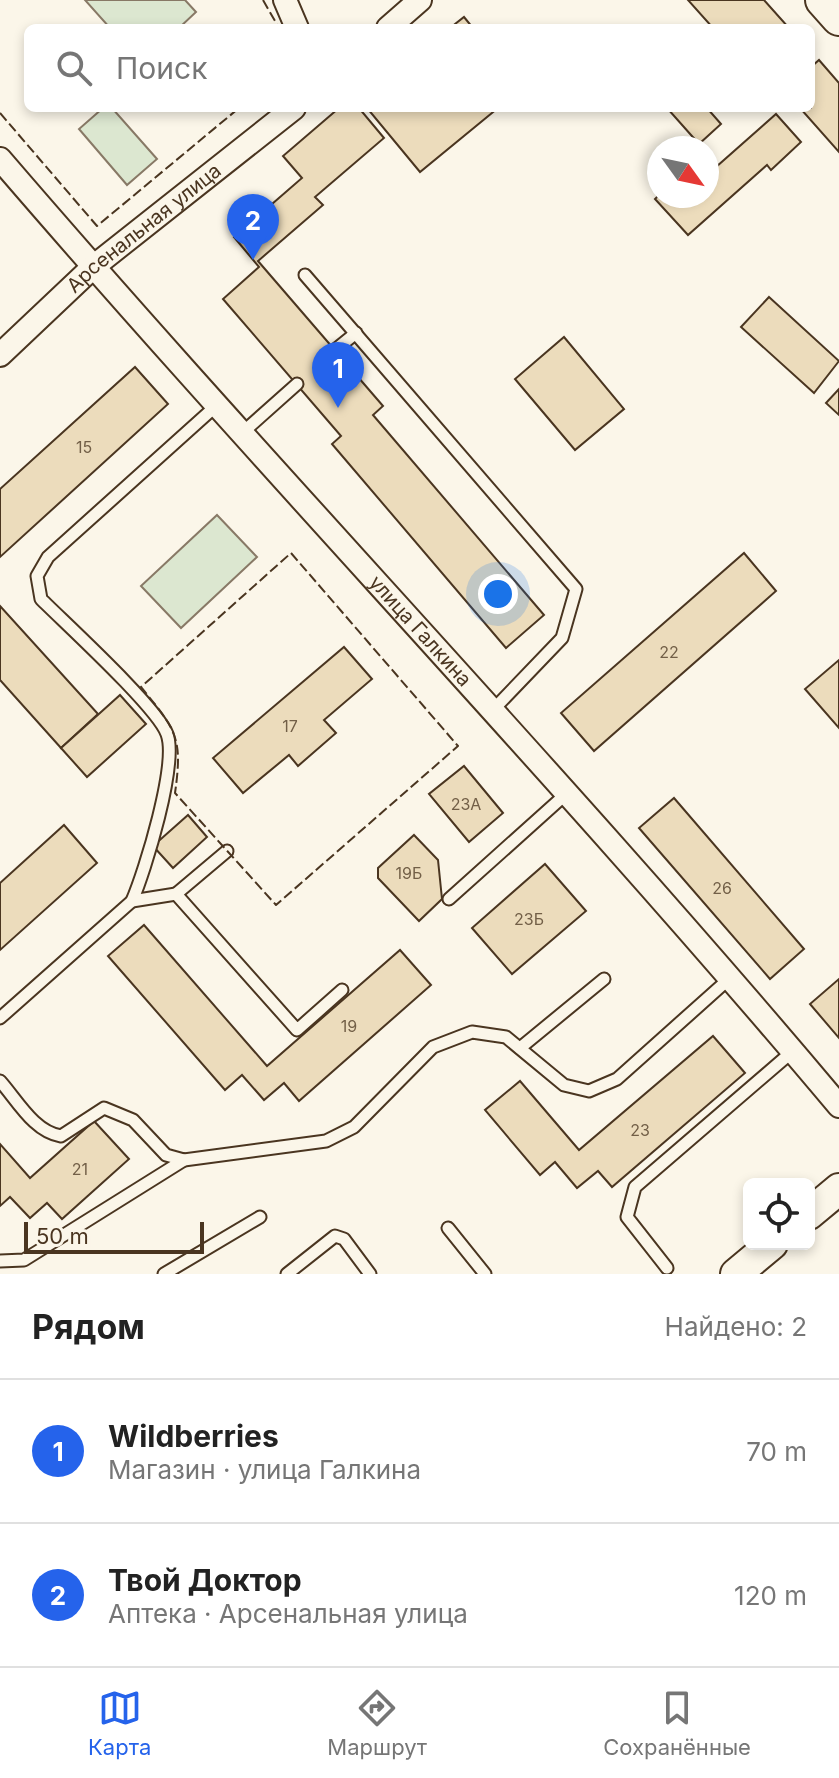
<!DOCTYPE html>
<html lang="ru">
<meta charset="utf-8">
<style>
:root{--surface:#fff;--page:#f6f6f6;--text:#222;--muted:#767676;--line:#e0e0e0;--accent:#2563eb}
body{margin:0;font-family:Inter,sans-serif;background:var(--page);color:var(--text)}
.controls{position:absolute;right:24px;bottom:24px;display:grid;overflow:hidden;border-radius:12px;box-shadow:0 4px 12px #0003}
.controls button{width:72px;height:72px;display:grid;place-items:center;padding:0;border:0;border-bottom:2px solid var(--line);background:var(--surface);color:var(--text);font:40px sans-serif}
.compass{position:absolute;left:647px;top:136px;width:72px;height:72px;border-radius:50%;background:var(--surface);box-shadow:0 4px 12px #0003;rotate:123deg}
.scale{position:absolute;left:24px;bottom:20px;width:180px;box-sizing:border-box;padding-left:8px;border:4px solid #4a3520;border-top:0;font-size:22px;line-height:28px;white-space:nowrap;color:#4a3520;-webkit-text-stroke:6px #fbf6e9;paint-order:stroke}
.you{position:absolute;left:498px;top:594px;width:28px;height:28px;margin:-20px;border:6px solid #fff;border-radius:50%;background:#1a73e8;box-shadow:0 0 0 12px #1a73e833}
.badge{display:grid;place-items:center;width:52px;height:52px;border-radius:50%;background:var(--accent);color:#fff;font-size:26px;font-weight:700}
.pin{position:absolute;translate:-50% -66px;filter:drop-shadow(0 2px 4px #0008)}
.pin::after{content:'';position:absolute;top:42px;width:28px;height:24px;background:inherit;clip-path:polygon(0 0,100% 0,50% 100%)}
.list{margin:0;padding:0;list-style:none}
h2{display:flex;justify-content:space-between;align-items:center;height:104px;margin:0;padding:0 32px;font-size:34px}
h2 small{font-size:26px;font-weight:400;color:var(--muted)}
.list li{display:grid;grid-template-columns:52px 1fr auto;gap:24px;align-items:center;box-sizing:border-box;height:144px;padding:0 32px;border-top:2px solid var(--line)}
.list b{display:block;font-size:30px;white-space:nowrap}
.list p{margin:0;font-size:26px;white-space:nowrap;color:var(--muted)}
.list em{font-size:26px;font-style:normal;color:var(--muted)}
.icon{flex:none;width:44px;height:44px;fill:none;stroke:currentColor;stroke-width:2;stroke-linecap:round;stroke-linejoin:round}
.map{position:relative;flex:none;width:839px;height:1274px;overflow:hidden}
.search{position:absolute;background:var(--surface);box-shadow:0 4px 12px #0003;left:24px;right:24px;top:24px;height:88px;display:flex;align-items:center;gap:20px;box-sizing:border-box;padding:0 28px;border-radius:12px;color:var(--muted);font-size:30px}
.sheet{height:392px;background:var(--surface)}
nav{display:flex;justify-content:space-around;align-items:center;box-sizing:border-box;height:112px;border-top:2px solid var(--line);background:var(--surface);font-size:22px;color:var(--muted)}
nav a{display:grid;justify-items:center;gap:4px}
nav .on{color:var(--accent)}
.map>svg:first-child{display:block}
</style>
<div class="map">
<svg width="839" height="1274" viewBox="0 0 839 1274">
<rect width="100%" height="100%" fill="#fbf6e9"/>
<g fill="#dce7d0" stroke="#887966" stroke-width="2">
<polygon points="85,0 185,0 196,12 179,28 110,28"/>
<polygon points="103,108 112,108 157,159 127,185 79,129"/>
<polygon points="217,515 257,557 181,628 141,586"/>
</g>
<g fill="#ecdcbc" stroke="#4a3520" stroke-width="2">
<polygon points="688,0 764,0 789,28 713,28"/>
<polygon points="464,17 473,28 450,28"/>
<polygon points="819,60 839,83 839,152 800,108 811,108 811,67"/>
<polygon points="339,108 359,108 384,138 315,197 323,205 258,261 383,406 373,415 544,615 506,648 332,444 341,436 223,299 259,267 234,237 302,178 283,156"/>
<polygon points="367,108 498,108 420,172"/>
<polygon points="667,108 707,108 721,124 699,144"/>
<polygon points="776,114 801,142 771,170 767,165 688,235 655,199 659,195 707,196 707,175"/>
<polygon points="769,297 839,361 814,393 741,327"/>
<polygon points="564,337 624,409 575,450 515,379"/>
<polygon points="135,367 168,404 0,557 0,489"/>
<polygon points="839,389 839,415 826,403"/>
<polygon points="744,553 776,591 594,751 561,713"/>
<polygon points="0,606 98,714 61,748 0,680"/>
<polygon points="344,647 372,679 324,720 336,733 298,766 289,755 243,793 213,758"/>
<polygon points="839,660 839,728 805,689"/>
<polygon points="120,695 146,724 87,777 61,748"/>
<polygon points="464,766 503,813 469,842 429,794"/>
<polygon points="674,798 804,949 770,979 639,828"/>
<polygon points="188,815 207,837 173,868 153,846"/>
<polygon points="64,825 97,863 0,950 0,883"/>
<polygon points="414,835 438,860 442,899 419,921 378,878 378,868"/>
<polygon points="545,864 586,911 512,974 472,928"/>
<polygon points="144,925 267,1066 400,950 431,985 299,1101 284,1083 264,1100 242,1075 225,1090 108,956"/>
<polygon points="839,979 839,1038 810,1004"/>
<polygon points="713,1036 745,1073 612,1187 598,1171 577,1188 555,1162 540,1175 485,1110 520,1081 579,1150"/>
<polygon points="94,1121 129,1159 62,1219 47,1203 30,1218 10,1197 0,1206 0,1144 30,1178"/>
</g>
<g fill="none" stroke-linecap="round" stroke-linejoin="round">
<defs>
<g id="lane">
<polyline points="305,275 576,589 562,638 492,711"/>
<polyline points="335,350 356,333"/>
<polyline points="242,433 297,384"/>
<polyline points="176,894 227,851"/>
<polyline points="449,899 566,794"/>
<polyline points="132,901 176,894 297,1030 342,990"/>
<path d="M 0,1018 L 132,901 C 145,871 178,764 167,734 C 157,707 66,624 41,599 L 37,576 L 48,557 L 217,405"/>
<polyline points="520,1048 604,979"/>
<path d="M 0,1081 C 17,1100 34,1132 61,1136 L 104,1108 L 133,1120 L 166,1155 L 184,1160 L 326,1141 L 354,1127 L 433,1047 L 472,1032 L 506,1037 L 564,1085 L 589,1091 L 617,1079 L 730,978"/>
<polyline points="448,1228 485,1274"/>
<polyline points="0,1261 24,1260 184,1160"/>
<polyline points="667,1268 627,1217 635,1187 793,1051"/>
<polyline points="164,1274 260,1217"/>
<polyline points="287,1274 335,1236 344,1239 370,1274"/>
</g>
<g id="street">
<polyline points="285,0 297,28"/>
<polyline points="388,28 420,0"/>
<path id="s1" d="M 0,159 C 275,479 568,783 839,1106"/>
<path id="s2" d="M 0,355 L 93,267 L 294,108"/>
</g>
<g id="secondary">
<polyline points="809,1214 839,1189"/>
<polyline points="736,1274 772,1244"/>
</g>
<polyline id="primary" points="823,0 839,18"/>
</defs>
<use href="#lane" stroke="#4a3520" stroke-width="15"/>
<use href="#street" stroke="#4a3520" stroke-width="26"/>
<use href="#secondary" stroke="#4a3520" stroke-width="34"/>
<use href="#primary" stroke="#4a3520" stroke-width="38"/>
<use href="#lane" stroke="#fbf6e9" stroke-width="11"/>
<use href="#street" stroke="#fbf6e9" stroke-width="22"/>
<use href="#secondary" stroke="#fbf6e9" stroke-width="30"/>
<use href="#primary" stroke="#fbf6e9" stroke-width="34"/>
<g stroke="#4a3520" stroke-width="2" stroke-dasharray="10 4" stroke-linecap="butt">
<polyline points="263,0 279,28"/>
<polyline points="0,113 97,226 239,108"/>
<path d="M 291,553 L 458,746 L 276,905 L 175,793 C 183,737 176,730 141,687 Z"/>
</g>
</g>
<g text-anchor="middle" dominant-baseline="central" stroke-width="6" stroke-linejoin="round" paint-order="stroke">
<g font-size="16" fill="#725f47">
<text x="84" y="447">15</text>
<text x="669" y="652">22</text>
<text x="290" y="726">17</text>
<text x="466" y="804">23А</text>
<text x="409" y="873">19Б</text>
<text x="722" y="888">26</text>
<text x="529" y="919">23Б</text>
<text x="349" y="1026">19</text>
<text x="640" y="1130">23</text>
<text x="80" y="1169">21</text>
</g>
<g font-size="20" fill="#4a3520" stroke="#fbf6e9">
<text stroke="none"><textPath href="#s2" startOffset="192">Арсенальная улица</textPath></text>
<text stroke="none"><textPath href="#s1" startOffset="632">улица Галкина</textPath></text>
</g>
</g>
</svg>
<div class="controls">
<button><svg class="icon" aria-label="locate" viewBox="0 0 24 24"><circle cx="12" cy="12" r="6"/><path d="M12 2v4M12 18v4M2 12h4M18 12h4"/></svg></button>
</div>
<svg class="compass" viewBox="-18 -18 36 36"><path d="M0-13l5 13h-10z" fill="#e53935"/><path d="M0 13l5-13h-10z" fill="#767676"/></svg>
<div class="scale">50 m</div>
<div class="you"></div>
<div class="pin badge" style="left:338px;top:408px">1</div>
<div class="pin badge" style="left:253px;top:260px">2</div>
<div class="search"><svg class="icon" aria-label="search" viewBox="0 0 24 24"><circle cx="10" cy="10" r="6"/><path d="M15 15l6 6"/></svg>Поиск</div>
</div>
<section class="sheet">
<h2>Рядом<small>Найдено: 2</small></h2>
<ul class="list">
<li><span class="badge">1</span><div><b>Wildberries</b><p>Магазин · улица Галкина</p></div><em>70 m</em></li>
<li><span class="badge">2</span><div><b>Твой Доктор</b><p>Аптека · Арсенальная улица</p></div><em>120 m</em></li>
</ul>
</section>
<nav>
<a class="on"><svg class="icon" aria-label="map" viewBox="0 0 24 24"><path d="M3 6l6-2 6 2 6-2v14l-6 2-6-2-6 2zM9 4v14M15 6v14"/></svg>Карта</a>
<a><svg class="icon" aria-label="directions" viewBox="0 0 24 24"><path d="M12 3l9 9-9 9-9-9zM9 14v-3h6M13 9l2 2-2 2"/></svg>Маршрут</a>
<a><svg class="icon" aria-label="saved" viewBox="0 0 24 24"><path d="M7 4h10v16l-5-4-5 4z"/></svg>Сохранённые</a>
</nav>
